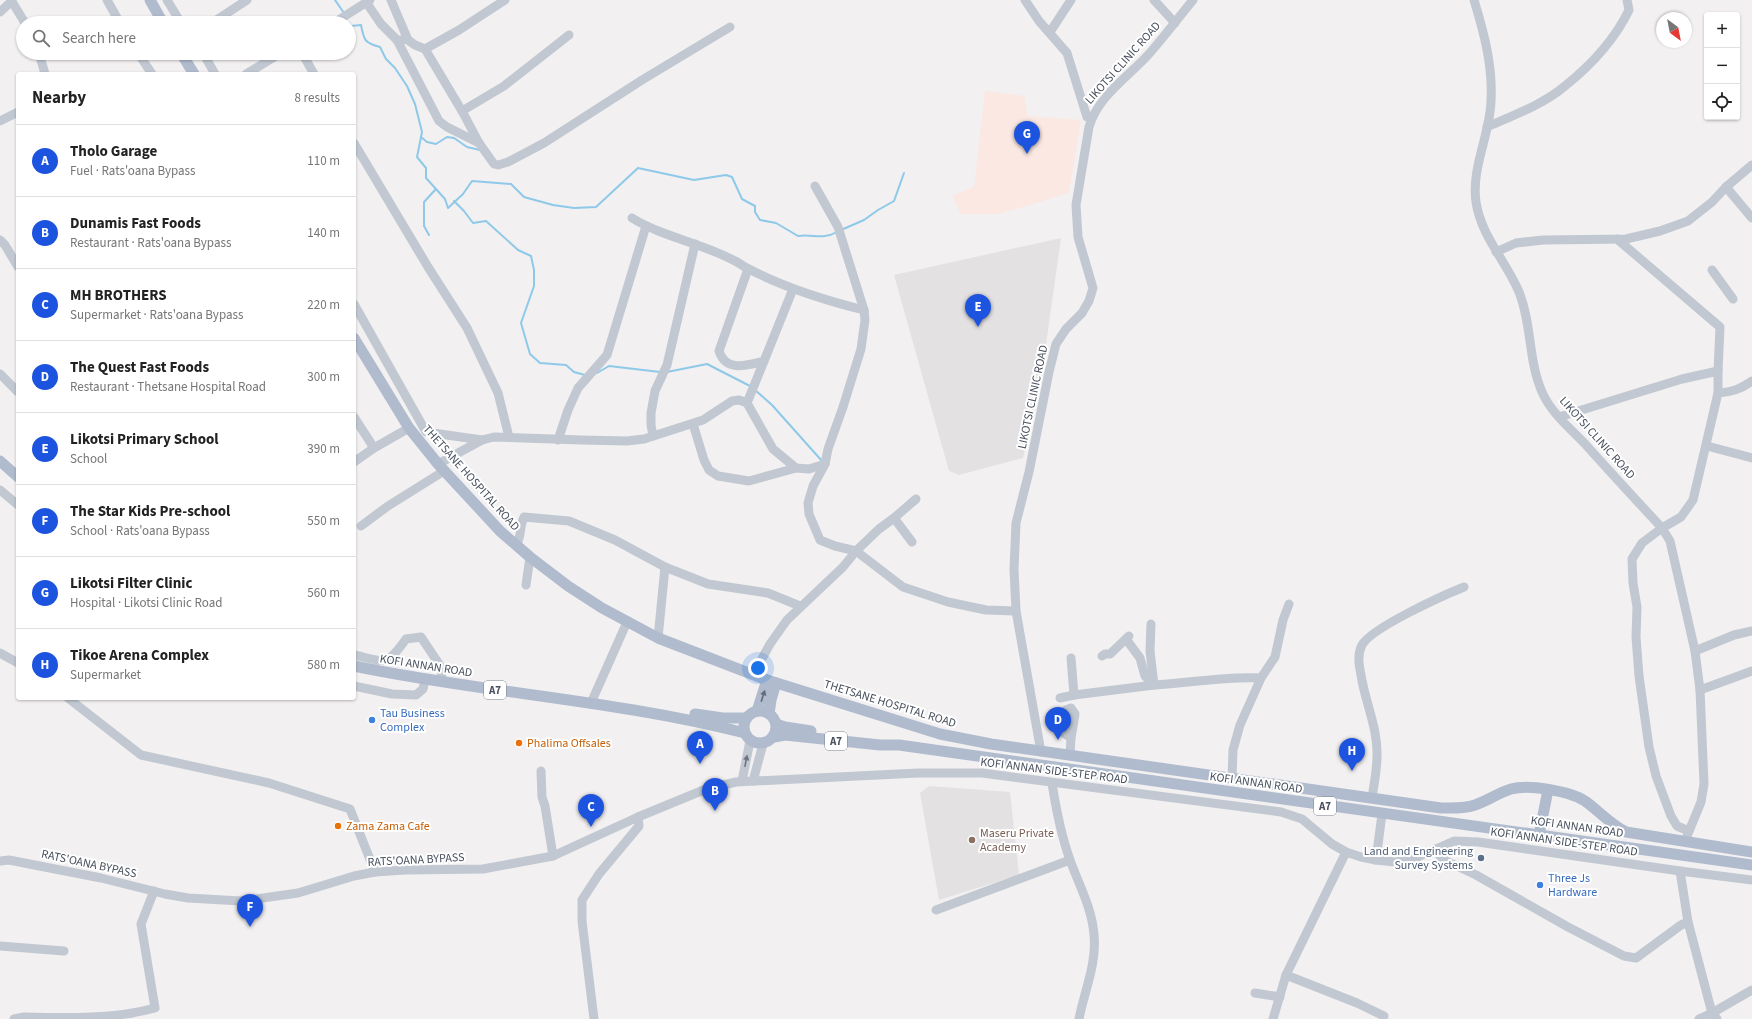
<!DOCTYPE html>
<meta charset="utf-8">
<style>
:root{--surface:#fff;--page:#f6f6f6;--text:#222;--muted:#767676;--line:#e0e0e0;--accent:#1d54df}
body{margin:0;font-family:"Source Sans 3",sans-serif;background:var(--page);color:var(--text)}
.controls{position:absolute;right:12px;top:12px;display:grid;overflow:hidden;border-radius:4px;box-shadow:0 1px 3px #0004}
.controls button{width:36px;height:36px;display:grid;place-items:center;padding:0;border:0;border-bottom:1px solid var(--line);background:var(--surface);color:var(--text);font:20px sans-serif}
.compass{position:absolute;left:1656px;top:12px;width:36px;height:36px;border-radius:50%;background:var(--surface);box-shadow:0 1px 3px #0004;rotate:148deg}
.you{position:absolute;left:758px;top:668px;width:14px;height:14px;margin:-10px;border:3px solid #fff;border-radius:50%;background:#1a73e8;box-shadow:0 0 0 6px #1a73e833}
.badge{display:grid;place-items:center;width:26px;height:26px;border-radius:50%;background:var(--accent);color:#fff;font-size:13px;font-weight:700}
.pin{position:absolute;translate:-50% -33px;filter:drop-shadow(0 1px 2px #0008)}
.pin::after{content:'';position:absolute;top:21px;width:14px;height:12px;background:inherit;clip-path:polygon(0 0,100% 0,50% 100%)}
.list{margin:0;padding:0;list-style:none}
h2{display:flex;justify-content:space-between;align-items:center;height:52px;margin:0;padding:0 16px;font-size:17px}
h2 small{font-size:13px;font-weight:400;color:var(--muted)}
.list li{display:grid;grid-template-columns:26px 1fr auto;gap:12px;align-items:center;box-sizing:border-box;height:72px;padding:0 16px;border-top:1px solid var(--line)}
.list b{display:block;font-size:15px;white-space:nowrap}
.list p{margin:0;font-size:13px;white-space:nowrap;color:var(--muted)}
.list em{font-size:13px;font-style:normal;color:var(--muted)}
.icon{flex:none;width:22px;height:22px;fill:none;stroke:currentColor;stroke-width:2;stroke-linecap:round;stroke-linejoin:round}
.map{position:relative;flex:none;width:1752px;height:1019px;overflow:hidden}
.search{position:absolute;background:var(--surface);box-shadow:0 1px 3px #0004;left:16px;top:16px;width:340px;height:44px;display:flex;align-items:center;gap:10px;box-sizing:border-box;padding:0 14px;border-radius:22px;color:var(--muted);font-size:15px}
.panel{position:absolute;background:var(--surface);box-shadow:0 1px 3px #0004;left:16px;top:72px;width:340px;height:628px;border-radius:4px}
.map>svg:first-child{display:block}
</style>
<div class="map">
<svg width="1752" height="1019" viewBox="0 0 1752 1019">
<rect width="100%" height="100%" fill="#f2f0f0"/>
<g fill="#e3e1e2">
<polygon points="1061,238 1041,380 1023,458 959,475 949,471 894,275"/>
<polygon points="929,786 1010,792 1019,875 939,900 920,793"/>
</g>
<polygon fill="#fbe8e2" points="985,91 1024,96 1028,116 1081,120 1069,193 999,214 960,214 953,195 974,187"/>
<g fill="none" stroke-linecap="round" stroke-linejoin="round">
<g stroke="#8ec9ea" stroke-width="2">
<polyline points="335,0 344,13"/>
<path d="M 349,23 L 351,26 L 361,25 C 364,41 365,43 380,47 L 386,59 L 395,68 L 407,86 L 415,104 L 422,132 L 417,157 L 426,168 L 426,178 L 445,199 L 448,208 L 463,194 L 472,181 L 511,184 L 524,197 L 553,205 L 574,208 L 596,207 L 638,168 L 694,180 L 726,175 L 732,177 L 742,199 L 755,206 L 755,212 L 760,220 L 776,223 L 798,236 C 813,234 823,240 837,232"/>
<polyline points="421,137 427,142 436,144 447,137 454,138 467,147 480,150"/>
<polyline points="454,201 464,211 473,223 486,221 518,250 531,256 534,270 534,286 521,323 530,354 540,363 566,365 574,372 585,375"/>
<polyline points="841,230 864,220 878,210 894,201 904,173"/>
<polyline points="429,235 424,226 424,202 436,189"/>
<polyline points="667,372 707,364 750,386"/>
<polyline points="597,373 609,366 660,372"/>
<polyline points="755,390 772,405 822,461"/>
</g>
<g stroke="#c1c8d1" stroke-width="9">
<polyline points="11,0 25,23"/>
<polyline points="107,0 120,23"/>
<polyline points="167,0 181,23"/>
<polyline points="391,0 408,40 415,45 425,49 459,30 505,0"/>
<polyline points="1025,0 1039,21 1067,53 1087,117 1091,117"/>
<polyline points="1154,0 1175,23"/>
<path d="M 1474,0 C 1484,33 1493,66 1491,101 C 1490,135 1471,168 1476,202 C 1481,236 1506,261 1519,292 C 1532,324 1528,360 1542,392 C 1551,413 1571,429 1586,445 C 1611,473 1636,500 1662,528 L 1670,541 L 1695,651 L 1700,690 L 1704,784 L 1701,802 L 1685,841"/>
<polyline points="366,2 381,24 397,40 403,40"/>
<polyline points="0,12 12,1"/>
<polyline points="212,23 247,0"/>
<polyline points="334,23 370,0"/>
<polyline points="1050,32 1071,0"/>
<polyline points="397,40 439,121 447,127 479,143 494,164 498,165 508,162 544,143 642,80 730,27"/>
<polyline points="425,49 462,111 479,143"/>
<polyline points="39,53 45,74"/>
<polyline points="138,53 152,74"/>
<polyline points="203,53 215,74"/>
<polyline points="302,53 314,74"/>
<polyline points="246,74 281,53"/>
<polyline points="462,111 504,86 569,35"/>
<polyline points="0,121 18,112"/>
<path d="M 1487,127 C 1512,116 1544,104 1565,86 C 1590,66 1615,39 1629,10 L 1627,0"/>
<polyline points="354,143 428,267 467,328 498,393 509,437"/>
<polyline points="815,186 838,227 864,310 865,320 861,349 843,407 828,449 825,464 813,486 808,503 809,514 820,540 835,546 856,551 903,587 948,602 986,610 1016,611"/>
<polyline points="1726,187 1752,218"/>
<path d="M 632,218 C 663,237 701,243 733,260 C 739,262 743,267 749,269 C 785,288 824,300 864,310"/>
<polyline points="1617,239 1720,327 1718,371"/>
<polyline points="0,240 5,245 18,267"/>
<polyline points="1496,252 1516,243 1543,240 1626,239 1660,231 1688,221 1712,202 1726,187 1752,165"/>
<path d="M 748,269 L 719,351 C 726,373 748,365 764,361 L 793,289"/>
<polyline points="1712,270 1733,299"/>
<polyline points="354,304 426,432 482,440"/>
<polyline points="0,374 18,392"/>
<polyline points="747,403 764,361"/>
<polyline points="354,417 374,448"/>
<polyline points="1559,417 1682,379 1718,371 1718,393"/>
<polyline points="693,424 704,460 709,470 718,476 749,481 796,468"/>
<polyline points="653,436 651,425 651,413 655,391 667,365 695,244"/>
<polyline points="558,440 568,410 578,388 607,355 646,226"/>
<polyline points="1707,446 1752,458"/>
<polyline points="354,462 374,448 409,428"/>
<polyline points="438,464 482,440 494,437 582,440 627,441 644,439 703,420 732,401 739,400 747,403 773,449 796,468 809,469 825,464"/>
<polyline points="0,490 18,505"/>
<polyline points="894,518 912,542"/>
<polyline points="361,526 388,506 444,471"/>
<path d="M 516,545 C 522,537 519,527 524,517 L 569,521 L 615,540 L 665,567 L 708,584 L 768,593 L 800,606"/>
<polyline points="526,585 530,557"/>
<path d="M 1151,624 L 1150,651 L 1154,685 C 1190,683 1225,676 1261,678"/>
<polyline points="658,638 665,567"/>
<polyline points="1695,651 1734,635 1752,631"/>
<polyline points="0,653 18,663"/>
<path d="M 354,655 C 386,662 386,667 406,639 L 421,637 L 441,667 L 442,682"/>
<polyline points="1102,656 1105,654 1110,654 1129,636"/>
<polyline points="753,675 770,644 787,620 843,567 856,551 879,529 894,518 916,499"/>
<polyline points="354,686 392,694 416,695 423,689 425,680"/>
<polyline points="1700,690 1752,671"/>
<polyline points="1074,695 1154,685 1145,676 1140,658 1126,639"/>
<polyline points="68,698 141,755 269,783 350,809 375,872"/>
<polyline points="1060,698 1074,695 1071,658"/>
<polyline points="591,703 627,622"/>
<path d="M 1041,752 L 1016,611 L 1014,569 L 1016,523 L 1029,472 L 1049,372 L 1056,344 L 1066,329 L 1082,313 L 1089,301 L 1093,288 L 1078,237 L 1076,205 L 1089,127 C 1098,96 1128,77 1148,55 C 1164,37 1178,18 1193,0"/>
<polyline points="1070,755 1071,738 1075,714 1071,708 1066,710 1062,732 1071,738"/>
<polyline points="541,771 542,797 545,806 553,856"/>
<polyline points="1232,779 1233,750 1240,725 1261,678 1275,657 1283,620 1289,604"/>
<polyline points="742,781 750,741"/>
<polyline points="753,781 763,744"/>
<path d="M 1052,783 C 1056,809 1061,835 1070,860 C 1079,885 1092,908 1094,935 C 1097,964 1084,992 1079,1019"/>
<path d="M 1372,798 C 1374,784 1377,770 1377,756 C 1378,728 1365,702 1361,675 C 1359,665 1357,655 1362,645 C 1371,628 1444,595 1464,587"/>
<path d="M 1689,831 L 1677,826 L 1671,816 L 1656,776 L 1649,747 L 1639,676 L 1636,637 L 1637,607 L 1633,583 L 1632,559 L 1642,543 L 1662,528 L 1681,517 L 1693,500 L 1718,393 C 1732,392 1741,389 1752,381"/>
<polyline points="1435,849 1442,859 1476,875 1568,927 1624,956 1636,958 1681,925 1688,922"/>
<polyline points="1376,860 1382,814"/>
<polyline points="0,861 9,860 101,878 165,894 188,898 241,901 298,893 354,876 375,872 405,870 483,869 553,856 638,817 706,789 736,782 918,773 982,773 1281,812 1302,819 1332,844 1346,852 1361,857 1376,860 1395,862 1411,860 1454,841 1478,842 1680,871 1752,880"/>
<polyline points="1680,871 1688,922 1712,1013 1717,1019"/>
<polyline points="936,910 1070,860"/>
<polyline points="0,946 64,951"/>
<polyline points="1286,975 1357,1003 1384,1016"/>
<polyline points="1255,993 1280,997"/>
<path d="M 14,1019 L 24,1017 C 67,1018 116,1019 155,1008 L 141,924 L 154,891"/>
<polyline points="594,1019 582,921 582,900 599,874 639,826 638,817"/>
<polyline points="1273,1019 1286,975 1346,852"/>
<polyline points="1699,1019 1712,1013 1752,990"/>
</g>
<g stroke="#b0bbce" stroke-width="11">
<polyline points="150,0 163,23"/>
<polyline points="181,53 194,74"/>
<path d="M 354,338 L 409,428 L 438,464 L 500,531 L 530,557 L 568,586 L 602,608 L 658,638 L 767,680 L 940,734 L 991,744 L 1441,808 C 1452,808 1464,809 1475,805 C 1487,801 1498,793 1511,789 C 1528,784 1570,791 1585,801 C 1599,811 1610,824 1626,832 L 1752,852"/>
<polyline points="0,461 18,477"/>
<path d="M 354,666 C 483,693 616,700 745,733"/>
<circle cx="760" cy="727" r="16"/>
<polyline points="757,711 767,680"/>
<polyline points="695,714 723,718 746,718"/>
<polyline points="769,714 771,700 776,683"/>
<polyline points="776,724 785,727 811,731"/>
<polyline points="774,737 785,735 880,745 899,745 1752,865"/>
<polyline points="1539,835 1548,790"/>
</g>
</g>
<defs><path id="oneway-solid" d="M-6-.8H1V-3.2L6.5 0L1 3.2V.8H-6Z"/></defs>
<use fill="#626b79" href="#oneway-solid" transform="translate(763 696) rotate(-72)"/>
<use fill="#6c7480" href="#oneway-solid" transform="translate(746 761) rotate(-79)"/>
<g fill="#3f7fe0" stroke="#fff" stroke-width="1.5">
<circle cx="372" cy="720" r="4"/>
<circle cx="1540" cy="885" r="4"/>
</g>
<g fill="#e8710a" stroke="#fff" stroke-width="1.5">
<circle cx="519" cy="743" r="4"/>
<circle cx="338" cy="826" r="4"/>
</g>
<circle fill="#8d6e63" stroke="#fff" stroke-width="1.5" cx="972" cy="840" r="4"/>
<circle fill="#5c6f8a" stroke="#fff" stroke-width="1.5" cx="1481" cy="858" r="4"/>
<g text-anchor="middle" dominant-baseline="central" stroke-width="4" stroke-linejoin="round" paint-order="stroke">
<g fill="#fff" stroke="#7f848e" stroke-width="1">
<rect x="484" y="681" width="22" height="18" rx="3"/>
<rect x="825" y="732" width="22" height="18" rx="3"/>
<rect x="1314" y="797" width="22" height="18" rx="3"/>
</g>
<g font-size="11" font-weight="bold" fill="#48505d">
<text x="495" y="690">A7</text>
<text x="836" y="741">A7</text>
<text x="1325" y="806">A7</text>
</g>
<g font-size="12" fill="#48505d" stroke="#fff">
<text transform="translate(1123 63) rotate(-48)">LIKOTSI CLINIC ROAD</text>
<text transform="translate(1033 397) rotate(-78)">LIKOTSI CLINIC ROAD</text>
<text transform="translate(1597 438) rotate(48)">LIKOTSI CLINIC ROAD</text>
<text transform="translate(471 478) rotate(48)">THETSANE HOSPITAL ROAD</text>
<text transform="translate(426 666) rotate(9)">KOFI ANNAN ROAD</text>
<text transform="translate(890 704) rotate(17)">THETSANE HOSPITAL ROAD</text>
<text transform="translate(1054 771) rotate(7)">KOFI ANNAN SIDE-STEP ROAD</text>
<text transform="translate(1256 783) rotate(8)">KOFI ANNAN ROAD</text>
<text transform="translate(1577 827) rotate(8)">KOFI ANNAN ROAD</text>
<text transform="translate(1564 842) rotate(8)">KOFI ANNAN SIDE-STEP ROAD</text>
<text transform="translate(416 860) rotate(-3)">RATS'OANA BYPASS</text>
<text transform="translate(89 864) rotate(12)">RATS'OANA BYPASS</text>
</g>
<g font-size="12" fill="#366cbe" stroke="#fff" text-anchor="start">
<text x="380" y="713">Tau Business<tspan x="380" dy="14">Complex</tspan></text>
<text x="1548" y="878">Three Js<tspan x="1548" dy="14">Hardware</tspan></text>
</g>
<g font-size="12" fill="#c56008" stroke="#fff" text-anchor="start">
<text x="527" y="743">Phalima Offsales</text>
<text x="346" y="826">Zama Zama Cafe</text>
</g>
<g font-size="12" fill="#785e54" stroke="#fff" text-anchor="start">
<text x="980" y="833">Maseru Private<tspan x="980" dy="14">Academy</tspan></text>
</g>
<g font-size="12" fill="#4e5e75" stroke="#fff" text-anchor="end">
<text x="1473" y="851">Land and Engineering<tspan x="1473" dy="14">Survey Systems</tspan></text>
</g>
</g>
</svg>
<div class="controls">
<button>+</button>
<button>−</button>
<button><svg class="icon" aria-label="locate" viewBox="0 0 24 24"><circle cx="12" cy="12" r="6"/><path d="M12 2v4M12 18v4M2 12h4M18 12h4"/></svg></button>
</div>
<svg class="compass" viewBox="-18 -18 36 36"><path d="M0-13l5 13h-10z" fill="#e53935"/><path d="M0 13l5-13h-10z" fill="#767676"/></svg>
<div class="you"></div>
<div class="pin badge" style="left:700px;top:764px">A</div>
<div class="pin badge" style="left:715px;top:811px">B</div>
<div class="pin badge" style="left:591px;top:827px">C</div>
<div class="pin badge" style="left:1058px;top:740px">D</div>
<div class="pin badge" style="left:978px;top:327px">E</div>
<div class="pin badge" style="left:250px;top:927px">F</div>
<div class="pin badge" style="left:1027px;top:154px">G</div>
<div class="pin badge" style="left:1352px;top:771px">H</div>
<div class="search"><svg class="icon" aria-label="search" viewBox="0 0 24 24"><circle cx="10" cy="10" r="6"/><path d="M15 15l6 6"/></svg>Search here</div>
<section class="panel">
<h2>Nearby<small>8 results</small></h2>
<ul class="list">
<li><span class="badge">A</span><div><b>Tholo Garage</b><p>Fuel · Rats'oana Bypass</p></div><em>110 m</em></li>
<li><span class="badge">B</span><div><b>Dunamis Fast Foods</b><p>Restaurant · Rats'oana Bypass</p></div><em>140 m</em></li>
<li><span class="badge">C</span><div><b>MH BROTHERS</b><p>Supermarket · Rats'oana Bypass</p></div><em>220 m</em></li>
<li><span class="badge">D</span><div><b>The Quest Fast Foods</b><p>Restaurant · Thetsane Hospital Road</p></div><em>300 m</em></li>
<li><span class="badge">E</span><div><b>Likotsi Primary School</b><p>School</p></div><em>390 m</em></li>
<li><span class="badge">F</span><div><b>The Star Kids Pre-school</b><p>School · Rats'oana Bypass</p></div><em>550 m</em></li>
<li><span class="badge">G</span><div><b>Likotsi Filter Clinic</b><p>Hospital · Likotsi Clinic Road</p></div><em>560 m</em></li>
<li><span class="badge">H</span><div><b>Tikoe Arena Complex</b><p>Supermarket</p></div><em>580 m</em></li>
</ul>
</section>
</div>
